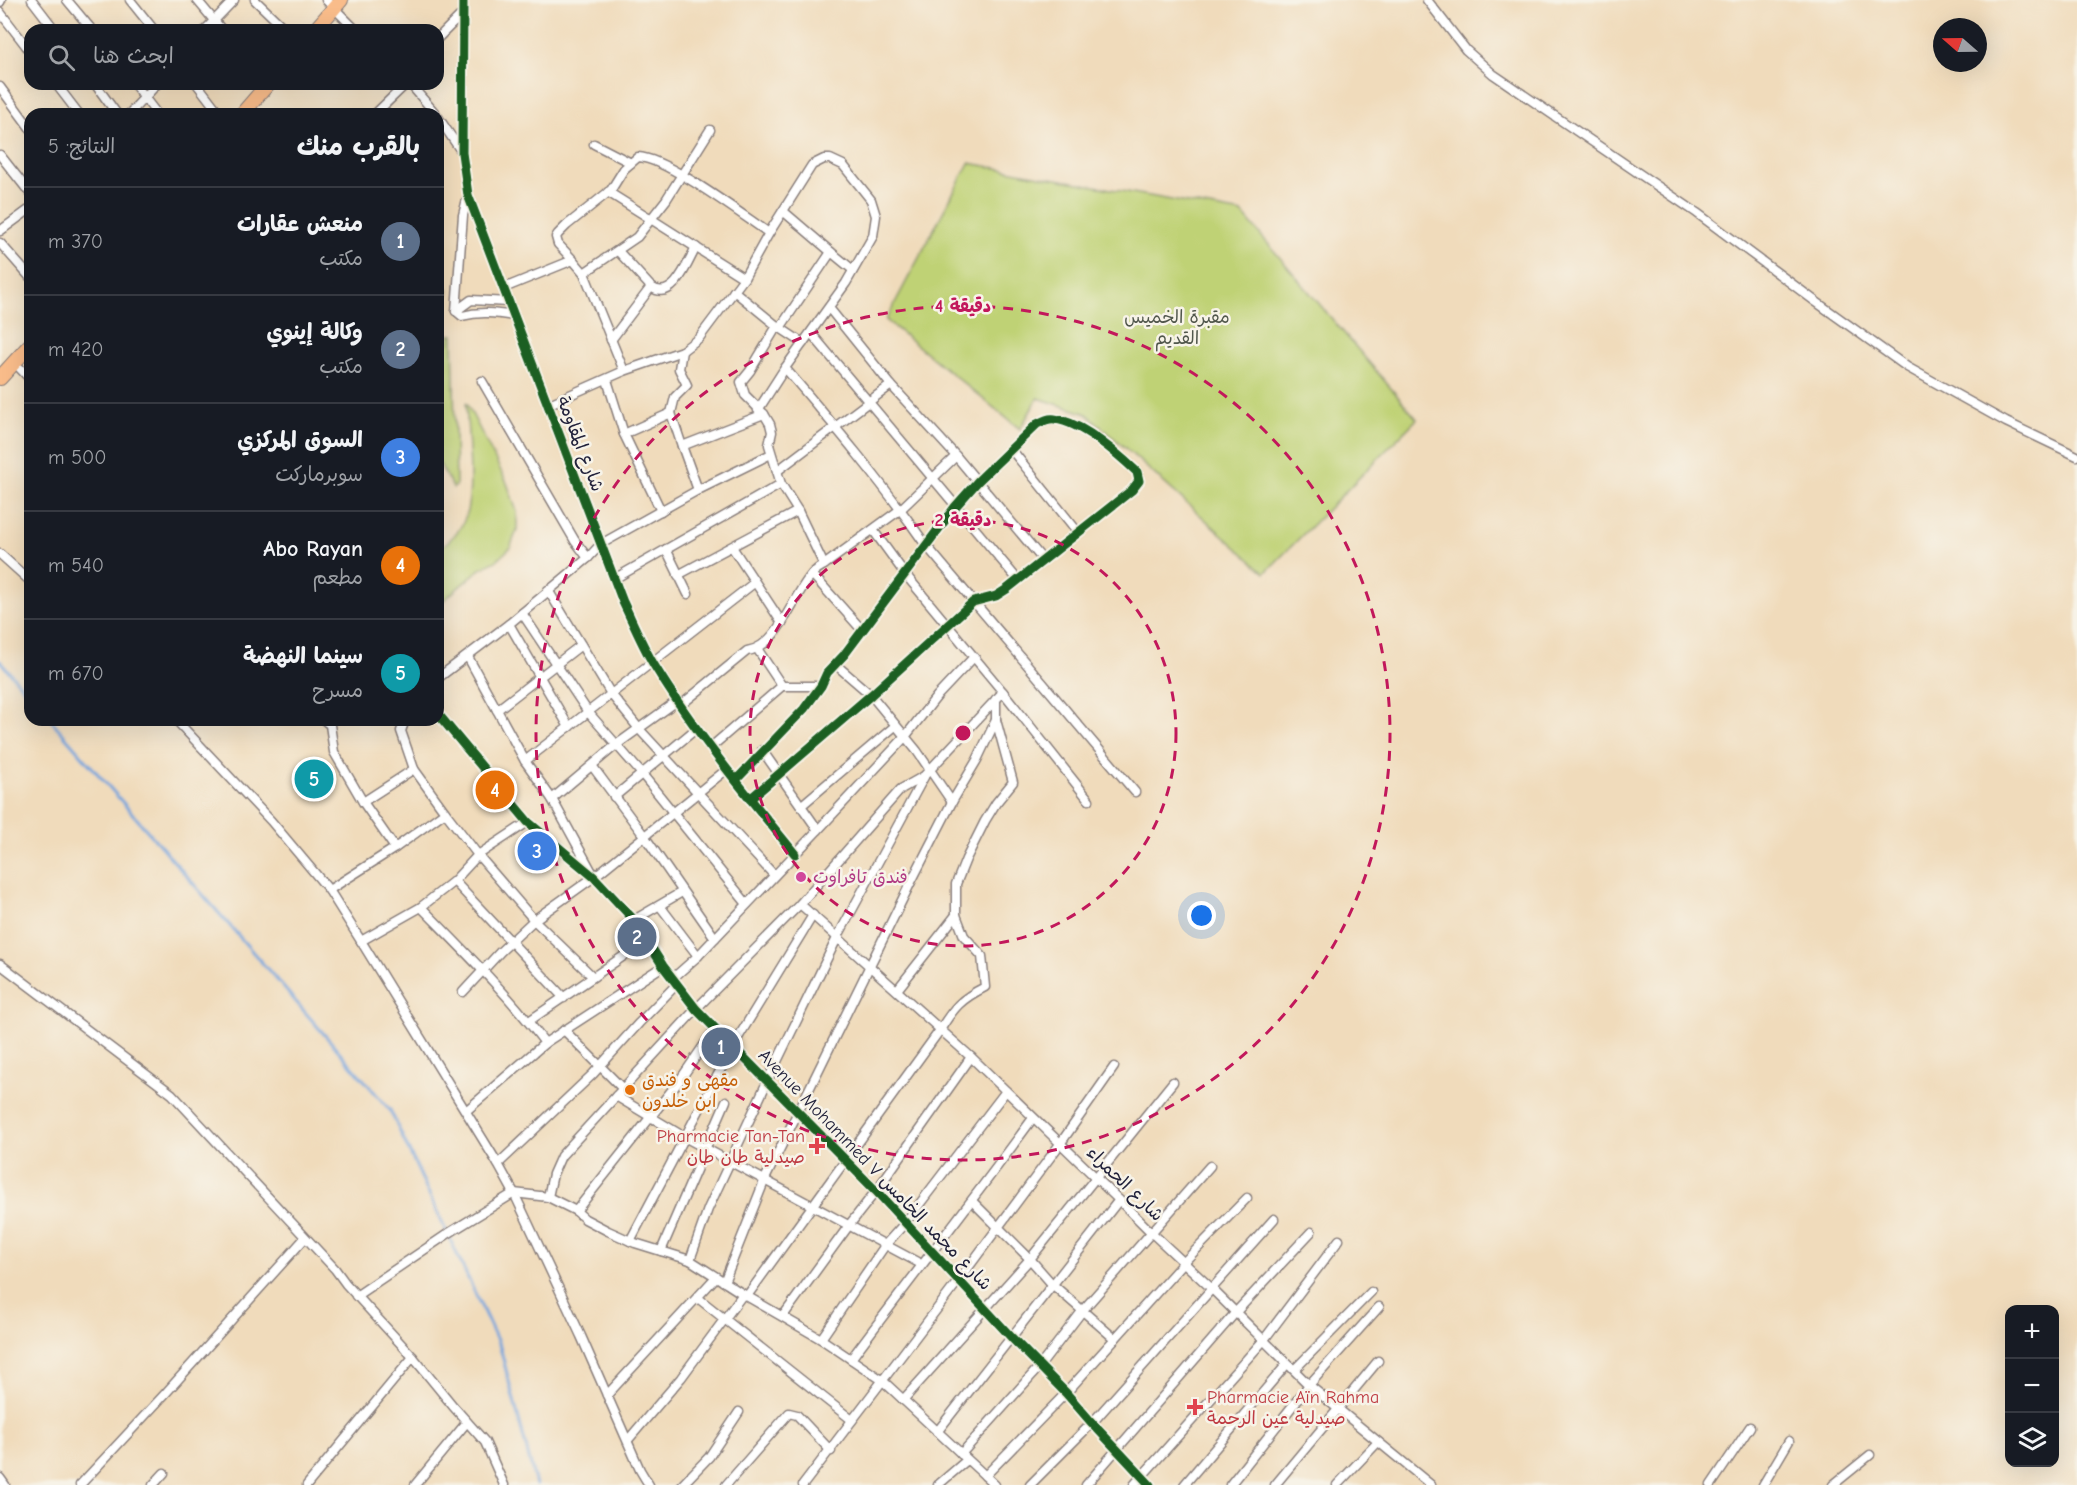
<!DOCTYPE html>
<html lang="ar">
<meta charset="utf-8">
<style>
:root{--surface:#171b24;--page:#20242c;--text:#f1f3f6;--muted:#9ea1a6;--line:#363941;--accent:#0f766e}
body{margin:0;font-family:"Comic Neue","Playpen Sans Arabic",sans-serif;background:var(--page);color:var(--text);direction:rtl}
.controls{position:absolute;right:18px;bottom:18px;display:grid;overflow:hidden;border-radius:12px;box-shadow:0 6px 24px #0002}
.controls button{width:54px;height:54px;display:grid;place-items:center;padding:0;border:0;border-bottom:2px solid var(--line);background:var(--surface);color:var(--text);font:30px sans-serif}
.compass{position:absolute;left:1933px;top:18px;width:54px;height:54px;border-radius:50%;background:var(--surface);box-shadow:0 6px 24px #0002;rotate:290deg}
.you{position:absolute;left:1202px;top:916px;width:21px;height:21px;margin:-15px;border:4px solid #fff;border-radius:50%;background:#1a73e8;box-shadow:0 0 0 9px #1a73e833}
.badge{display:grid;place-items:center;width:39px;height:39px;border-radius:50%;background:var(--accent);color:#fff;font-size:20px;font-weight:700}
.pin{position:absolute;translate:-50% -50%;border:3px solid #fff;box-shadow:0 2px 6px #0006}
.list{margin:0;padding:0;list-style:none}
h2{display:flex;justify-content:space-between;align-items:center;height:78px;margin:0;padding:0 24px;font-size:26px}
h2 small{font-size:20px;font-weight:400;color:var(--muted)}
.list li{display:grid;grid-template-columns:39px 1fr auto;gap:18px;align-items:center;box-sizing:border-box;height:108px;padding:0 24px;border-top:2px solid var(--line)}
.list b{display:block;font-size:22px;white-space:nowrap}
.list p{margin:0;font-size:20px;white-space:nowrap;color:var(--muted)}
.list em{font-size:20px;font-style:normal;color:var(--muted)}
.icon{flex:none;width:33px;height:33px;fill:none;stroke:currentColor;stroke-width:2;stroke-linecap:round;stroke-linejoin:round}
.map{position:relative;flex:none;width:2077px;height:1485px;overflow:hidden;direction:ltr}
.search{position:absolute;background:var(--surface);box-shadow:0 6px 24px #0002;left:24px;top:24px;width:420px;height:66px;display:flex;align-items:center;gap:15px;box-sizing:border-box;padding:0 21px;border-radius:18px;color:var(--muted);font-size:22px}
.panel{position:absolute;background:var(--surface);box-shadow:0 6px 24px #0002;left:24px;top:108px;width:420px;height:618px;border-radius:18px;direction:rtl}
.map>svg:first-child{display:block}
</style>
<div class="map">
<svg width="2077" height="1485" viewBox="0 0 2077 1485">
<rect width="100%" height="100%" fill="#f7f3e8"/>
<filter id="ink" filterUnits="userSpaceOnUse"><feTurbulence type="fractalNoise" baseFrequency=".0167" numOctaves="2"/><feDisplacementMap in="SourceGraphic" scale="12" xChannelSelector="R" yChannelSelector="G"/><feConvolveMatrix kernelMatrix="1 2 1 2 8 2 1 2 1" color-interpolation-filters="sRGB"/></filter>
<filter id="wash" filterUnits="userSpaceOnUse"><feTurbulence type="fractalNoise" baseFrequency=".008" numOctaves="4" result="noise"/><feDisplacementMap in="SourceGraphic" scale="24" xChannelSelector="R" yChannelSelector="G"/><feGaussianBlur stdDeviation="1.35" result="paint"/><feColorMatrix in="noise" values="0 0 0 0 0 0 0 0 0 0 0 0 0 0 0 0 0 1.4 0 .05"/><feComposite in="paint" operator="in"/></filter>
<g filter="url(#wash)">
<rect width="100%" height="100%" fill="#f0dbbb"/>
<g fill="#bfd275" stroke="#707a58" stroke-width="1.5">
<polygon points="969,163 1242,213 1417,419 1265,573 1087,414 1038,398 1020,429 886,320"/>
<polygon points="438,283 448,290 438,330"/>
<polygon points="450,335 453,335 456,486 453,488 438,461 438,370"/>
<path d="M 466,402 L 507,483 L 517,512 L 517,530 L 510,548 L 496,561 L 480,569 L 438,605 L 438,550 C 447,543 458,533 463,523 C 476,496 467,433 466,402 Z"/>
</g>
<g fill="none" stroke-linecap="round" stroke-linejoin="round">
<g stroke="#72a3dc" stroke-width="3">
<polyline points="0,661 30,696"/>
<polyline points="51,720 390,1110 500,1347 536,1485"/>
</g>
</g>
</g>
<g filter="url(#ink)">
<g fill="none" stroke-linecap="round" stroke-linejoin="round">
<defs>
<g id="minor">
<polyline points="32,0 55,30"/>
<polyline points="67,0 92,30"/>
<polyline points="130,0 154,30"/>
<polyline points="197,0 222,30"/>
<polyline points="255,0 286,30"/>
<polyline points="326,0 356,30"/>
<path d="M 463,0 L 462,153 L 468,195 L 623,602 C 633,623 642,645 654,665 C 695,732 745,793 795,854"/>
<polyline points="1427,0 1466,50 1493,74 1697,213 1815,301 1907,367 2006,422 2077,456"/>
<polyline points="0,2 1,0"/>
<polyline points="0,12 30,51"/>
<polyline points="205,30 234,0"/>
<polyline points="438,38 463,13"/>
<polyline points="56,84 79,114"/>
<polyline points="95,84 117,114"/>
<polyline points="134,84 157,114"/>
<polyline points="197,84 220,114"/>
<polyline points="410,84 436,114"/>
<polyline points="0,87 30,128"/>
<polyline points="129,114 157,84"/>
<polyline points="375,114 406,84"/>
<polyline points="438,117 461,151"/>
<polyline points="710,130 666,200 651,219 744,278"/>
<polyline points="594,144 631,163"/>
<polyline points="0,155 30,193"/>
<polyline points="783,211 831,252"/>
<polyline points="0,231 30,209"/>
<polyline points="0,243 30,277"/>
<path d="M 618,251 L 651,287 C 673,303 688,262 696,247"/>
<path d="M 573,260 L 558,244 L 556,237 L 558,234 L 567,225 L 611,190 L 624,169 L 638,157 C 667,158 742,215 769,233"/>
<polyline points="584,273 637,237 651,219 608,192"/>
<polyline points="504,288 573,260 584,273 624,371"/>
<polyline points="734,291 777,326 803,343"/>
<polyline points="829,308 891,385 956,456 1043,560"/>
<polyline points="456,311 463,215 468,195"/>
<path d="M 456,311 L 462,316 C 480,311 495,313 514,316"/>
<polyline points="456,311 471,300 509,302"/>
<polyline points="780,328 831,252 853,270"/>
<polyline points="811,333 1018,580"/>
<polyline points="611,340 651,287"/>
<polyline points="14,362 30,379"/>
<path d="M 785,368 C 834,425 882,482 925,544 L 1135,792"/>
<polyline points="607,380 624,434 661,511"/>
<polyline points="482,381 575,541 588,558"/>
<polyline points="547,405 624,371 682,351 699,338 744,278 769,233 812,165 824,159 830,159 843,165 871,200 876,216 873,236 846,283 785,368 758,410"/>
<polyline points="671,413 675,397 687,385 679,369 682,351"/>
<polyline points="624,434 671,413 682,446"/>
<polyline points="1011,449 1077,531"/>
<polyline points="777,471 891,385"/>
<polyline points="698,490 682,446 764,414"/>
<polyline points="873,530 905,574 1003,692 1089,800"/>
<polyline points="732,547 782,623"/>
<polyline points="666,549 688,594"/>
<polyline points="0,554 30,581"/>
<polyline points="824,565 901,509 956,456"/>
<polyline points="812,574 862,630"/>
<polyline points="678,575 798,511"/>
<polyline points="614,579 781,484"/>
<polyline points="548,590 611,694 640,730 774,875"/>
<polyline points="522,613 588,712 642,774 747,904"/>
<polyline points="509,624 569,727"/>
<polyline points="758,650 782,686 821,686"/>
<polyline points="468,657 525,761 552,799 593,874"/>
<polyline points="835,664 871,695 917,751 952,802"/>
<polyline points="438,678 509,624 588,558 601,544 698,490 771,454"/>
<path d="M 681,705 L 747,651 C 779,647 793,594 813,573 C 816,570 820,567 824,565 L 798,511 L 781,484 L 769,445 L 772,432 L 770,424 L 764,414 L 745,395 L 741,382 L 750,371 L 777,326"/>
<polyline points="497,710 581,645"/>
<polyline points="438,714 528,822 594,877 634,920 663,966 696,1009 876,1191 1012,1338 1066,1393 1092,1423 1150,1485"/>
<polyline points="176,720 271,821 329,890 361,941 498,1164 514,1193 581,1336 640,1470 649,1485"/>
<polyline points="324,720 330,725 334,752 363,802 414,769"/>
<polyline points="405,720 401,731 414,769 445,812 478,855 534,920 593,977"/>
<polyline points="710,748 782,686"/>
<polyline points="762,750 818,830"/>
<polyline points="525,761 754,583"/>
<polyline points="593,767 645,837 715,938"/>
<path d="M 736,780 L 804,709 L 821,686 L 827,673 L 844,655 L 955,507 L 978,481 L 1037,424 C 1043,421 1048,418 1055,419 C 1081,422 1118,454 1137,472 L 1139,481 L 1132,490 L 1007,589 L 996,596 L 973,602 L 871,695 L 750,799"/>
<polyline points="614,797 697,728"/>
<polyline points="552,799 616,745 677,701"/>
<polyline points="363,802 395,848"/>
<polyline points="802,805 895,726"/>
<polyline points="454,881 564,998"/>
<polyline points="329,890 395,848 445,812"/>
<polyline points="800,904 971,1057 1119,1200 1152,1233 1211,1288 1309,1385 1431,1485"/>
<polyline points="660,906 698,956"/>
<path d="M 421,907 C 464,951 508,994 545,1043"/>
<polyline points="634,920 682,892"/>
<polyline points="361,941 421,907 454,881 478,855 528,822"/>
<polyline points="0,964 172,1094 335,1269 346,1284 413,1357 453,1406 485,1442 504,1485"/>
<polyline points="672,979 698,956 818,830 904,738 938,695 973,658"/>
<polyline points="897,990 956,915"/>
<polyline points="463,992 501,951 534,920 594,877 726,770"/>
<polyline points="529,1021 647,940"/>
<polyline points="564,1030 623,1089"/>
<polyline points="616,1096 686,1138 921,1264"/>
<polyline points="466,1111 545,1043 663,966"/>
<polyline points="498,1164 593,1074 639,1023 677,984"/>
<polyline points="548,1197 553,1174 561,1156 696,1009 800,904 901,789 924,776 1003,692"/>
<polyline points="972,1201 1030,1259 1052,1284 1115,1339"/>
<polyline points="576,1211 680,1080 715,1029"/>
<polyline points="630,1241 733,1046 813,915"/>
<polyline points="661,1251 726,1101"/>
<polyline points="690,1260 708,1209 767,1082 837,938 924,777"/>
<polyline points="724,1282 765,1179 910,884 952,802 977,760 996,720 996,699"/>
<polyline points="356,1296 449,1233 514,1193 548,1197 576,1211 585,1219 608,1231 635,1243 690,1260 743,1294 821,1339 882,1380 995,1485"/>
<path d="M 747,1296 L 940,1030 C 954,1007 961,999 985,987 L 982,956 L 964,936 L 956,915 L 956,884 L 966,859 L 985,821 L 996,803 L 1013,782 L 996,720"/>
<polyline points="698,1298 852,1420"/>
<polyline points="783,1316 850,1224 876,1191 971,1057"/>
<polyline points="821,1339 886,1244 905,1223 1006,1091"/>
<path d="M 851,1359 C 911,1278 974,1199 1033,1118"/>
<polyline points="1294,1370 1371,1292"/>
<polyline points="607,1395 716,1277"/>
<polyline points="903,1400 1030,1259 1173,1082"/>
<polyline points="937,1432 1119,1200"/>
<polyline points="628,1440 681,1378 743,1294"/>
<polyline points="961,1454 1040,1366 1083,1310 1210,1166"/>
<polyline points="985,1476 1066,1393 1184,1262 1247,1198"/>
<polyline points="0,1478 5,1485"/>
<polyline points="80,1485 164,1395 305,1238"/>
<polyline points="153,1485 164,1473"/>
<polyline points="307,1485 413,1357"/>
<polyline points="415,1485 467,1422"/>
<polyline points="682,1485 709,1457 739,1412"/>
<polyline points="726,1485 789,1413 797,1415 831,1451"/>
<polyline points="803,1485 959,1280 1060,1144 1114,1067"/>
<polyline points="938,1485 967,1460"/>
<polyline points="1030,1485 1092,1423 1274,1219"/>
<polyline points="1086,1485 1236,1312 1311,1232"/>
<polyline points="1134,1485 1263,1341 1339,1240"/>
<polyline points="1184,1485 1287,1364"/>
<polyline points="1230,1485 1309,1385 1379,1307"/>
<polyline points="1275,1485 1378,1361"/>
<polyline points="1337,1485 1378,1442"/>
<polyline points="1711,1485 1750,1427"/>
<polyline points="1763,1485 1789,1441"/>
<polyline points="1833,1485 1870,1455"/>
</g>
<g id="primary">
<polyline points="315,30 341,0"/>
<polyline points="242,114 268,84"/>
<polyline points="0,378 30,345"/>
</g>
</defs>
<use href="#minor" stroke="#897e7b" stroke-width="11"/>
<use href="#primary" stroke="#897e7b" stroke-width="16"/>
<use href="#minor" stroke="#fff" stroke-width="8"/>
<use href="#primary" stroke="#f9bc8a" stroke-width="14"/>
<defs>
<g id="cycleway">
<path d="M 463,0 L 462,153 L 468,195 L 623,602 C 633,623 642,645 654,665 C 695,732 745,793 795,854"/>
<polyline points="438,714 528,822 594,877 634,920 663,966 696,1009 876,1191 1012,1338 1066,1393 1092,1423 1150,1485"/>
<path d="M 736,780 L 804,709 L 821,686 L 827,673 L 844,655 L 955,507 L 978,481 L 1037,424 C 1043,421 1048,418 1055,419 C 1081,422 1118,454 1137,472 L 1139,481 L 1132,490 L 1007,589 L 996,596 L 973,602 L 871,695 L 750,799"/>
</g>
</defs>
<use href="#cycleway" stroke="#f7f3e8" stroke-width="13"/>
<use href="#cycleway" stroke="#1b5e20" stroke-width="9"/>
</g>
</g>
<g fill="none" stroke="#c2185b" stroke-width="3" stroke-dasharray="10 8">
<circle cx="963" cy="733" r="213"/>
<circle cx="963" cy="733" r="427"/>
</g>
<circle fill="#d1479c" stroke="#f7f3e8" stroke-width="2" cx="801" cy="877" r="6"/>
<circle fill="#e8710a" stroke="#f7f3e8" stroke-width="2" cx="630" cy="1090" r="6"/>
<g fill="#e0444e" stroke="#f7f3e8" stroke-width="2">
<path d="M814 1137h6v6h6v6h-6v6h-6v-6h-6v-6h6z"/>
<path d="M1192 1398h6v6h6v6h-6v6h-6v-6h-6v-6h6z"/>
</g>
<g text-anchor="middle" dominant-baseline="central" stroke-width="5" stroke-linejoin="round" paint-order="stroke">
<g font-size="18" fill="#51574c" stroke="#f7f3e8">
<text x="1177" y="317">مقبرة الخميس<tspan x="1177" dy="21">القديم</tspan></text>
</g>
<g font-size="18" fill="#22223b" stroke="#f7f3e8">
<text transform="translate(580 444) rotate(69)">شارع المقاومة</text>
<text transform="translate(875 1170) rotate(46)">Avenue Mohammed V شارع محمد الخامس</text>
<text transform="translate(1125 1184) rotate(44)">شارع الحمراء</text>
</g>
<g font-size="18" fill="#b23c85" stroke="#f7f3e8" text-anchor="start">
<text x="813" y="877">فندق تافراوت</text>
</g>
<g font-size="18" fill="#c56008" stroke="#f7f3e8" text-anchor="start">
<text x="642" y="1080">مقهى و فندق<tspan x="642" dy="21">ابن خلدون</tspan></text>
</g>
<g font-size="18" fill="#be3a42" stroke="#f7f3e8" text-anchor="end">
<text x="805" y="1136">Pharmacie Tan-Tan<tspan x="805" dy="21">صيدلية طان طان</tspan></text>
<text x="1207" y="1397" text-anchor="start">Pharmacie Aïn Rahma<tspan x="1207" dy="21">صيدلية عين الرحمة</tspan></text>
</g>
</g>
<circle cx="963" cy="733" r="9" fill="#c2185b" stroke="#f7f3e8" stroke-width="3"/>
<g font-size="18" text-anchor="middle" font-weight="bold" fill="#c2185b" stroke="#f7f3e8" stroke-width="5" stroke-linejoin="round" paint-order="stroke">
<text x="963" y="312">4 دقيقة</text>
<text x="963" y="526">2 دقيقة</text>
</g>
</svg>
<div class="controls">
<button>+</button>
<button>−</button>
<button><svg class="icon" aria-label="layers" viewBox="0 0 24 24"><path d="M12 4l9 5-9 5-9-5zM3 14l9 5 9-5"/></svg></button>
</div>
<svg class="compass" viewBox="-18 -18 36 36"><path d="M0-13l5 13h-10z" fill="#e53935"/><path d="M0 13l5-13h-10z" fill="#9ea1a6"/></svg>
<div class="you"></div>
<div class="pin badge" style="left:721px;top:1047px;background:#5c6f8a">1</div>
<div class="pin badge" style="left:637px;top:937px;background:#5c6f8a">2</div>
<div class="pin badge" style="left:537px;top:851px;background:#3f7fe0">3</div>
<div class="pin badge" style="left:495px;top:790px;background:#e8710a">4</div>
<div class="pin badge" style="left:314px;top:779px;background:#0f9aa8">5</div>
<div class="search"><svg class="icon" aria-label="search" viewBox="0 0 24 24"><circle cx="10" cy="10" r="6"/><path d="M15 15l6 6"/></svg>ابحث هنا</div>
<section class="panel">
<h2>بالقرب منك<small>النتائج: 5</small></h2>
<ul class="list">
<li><span class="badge" style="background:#5c6f8a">1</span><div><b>منعش عقارات</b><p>مكتب</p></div><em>370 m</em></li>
<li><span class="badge" style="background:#5c6f8a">2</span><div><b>وكالة إينوي</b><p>مكتب</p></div><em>420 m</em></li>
<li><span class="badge" style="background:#3f7fe0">3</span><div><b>السوق المركزي</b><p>سوبرماركت</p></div><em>500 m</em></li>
<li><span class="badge" style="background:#e8710a">4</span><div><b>Abo Rayan</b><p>مطعم</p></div><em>540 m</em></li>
<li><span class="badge" style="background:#0f9aa8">5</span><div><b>سينما النهضة</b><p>مسرح</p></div><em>670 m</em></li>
</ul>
</section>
</div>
